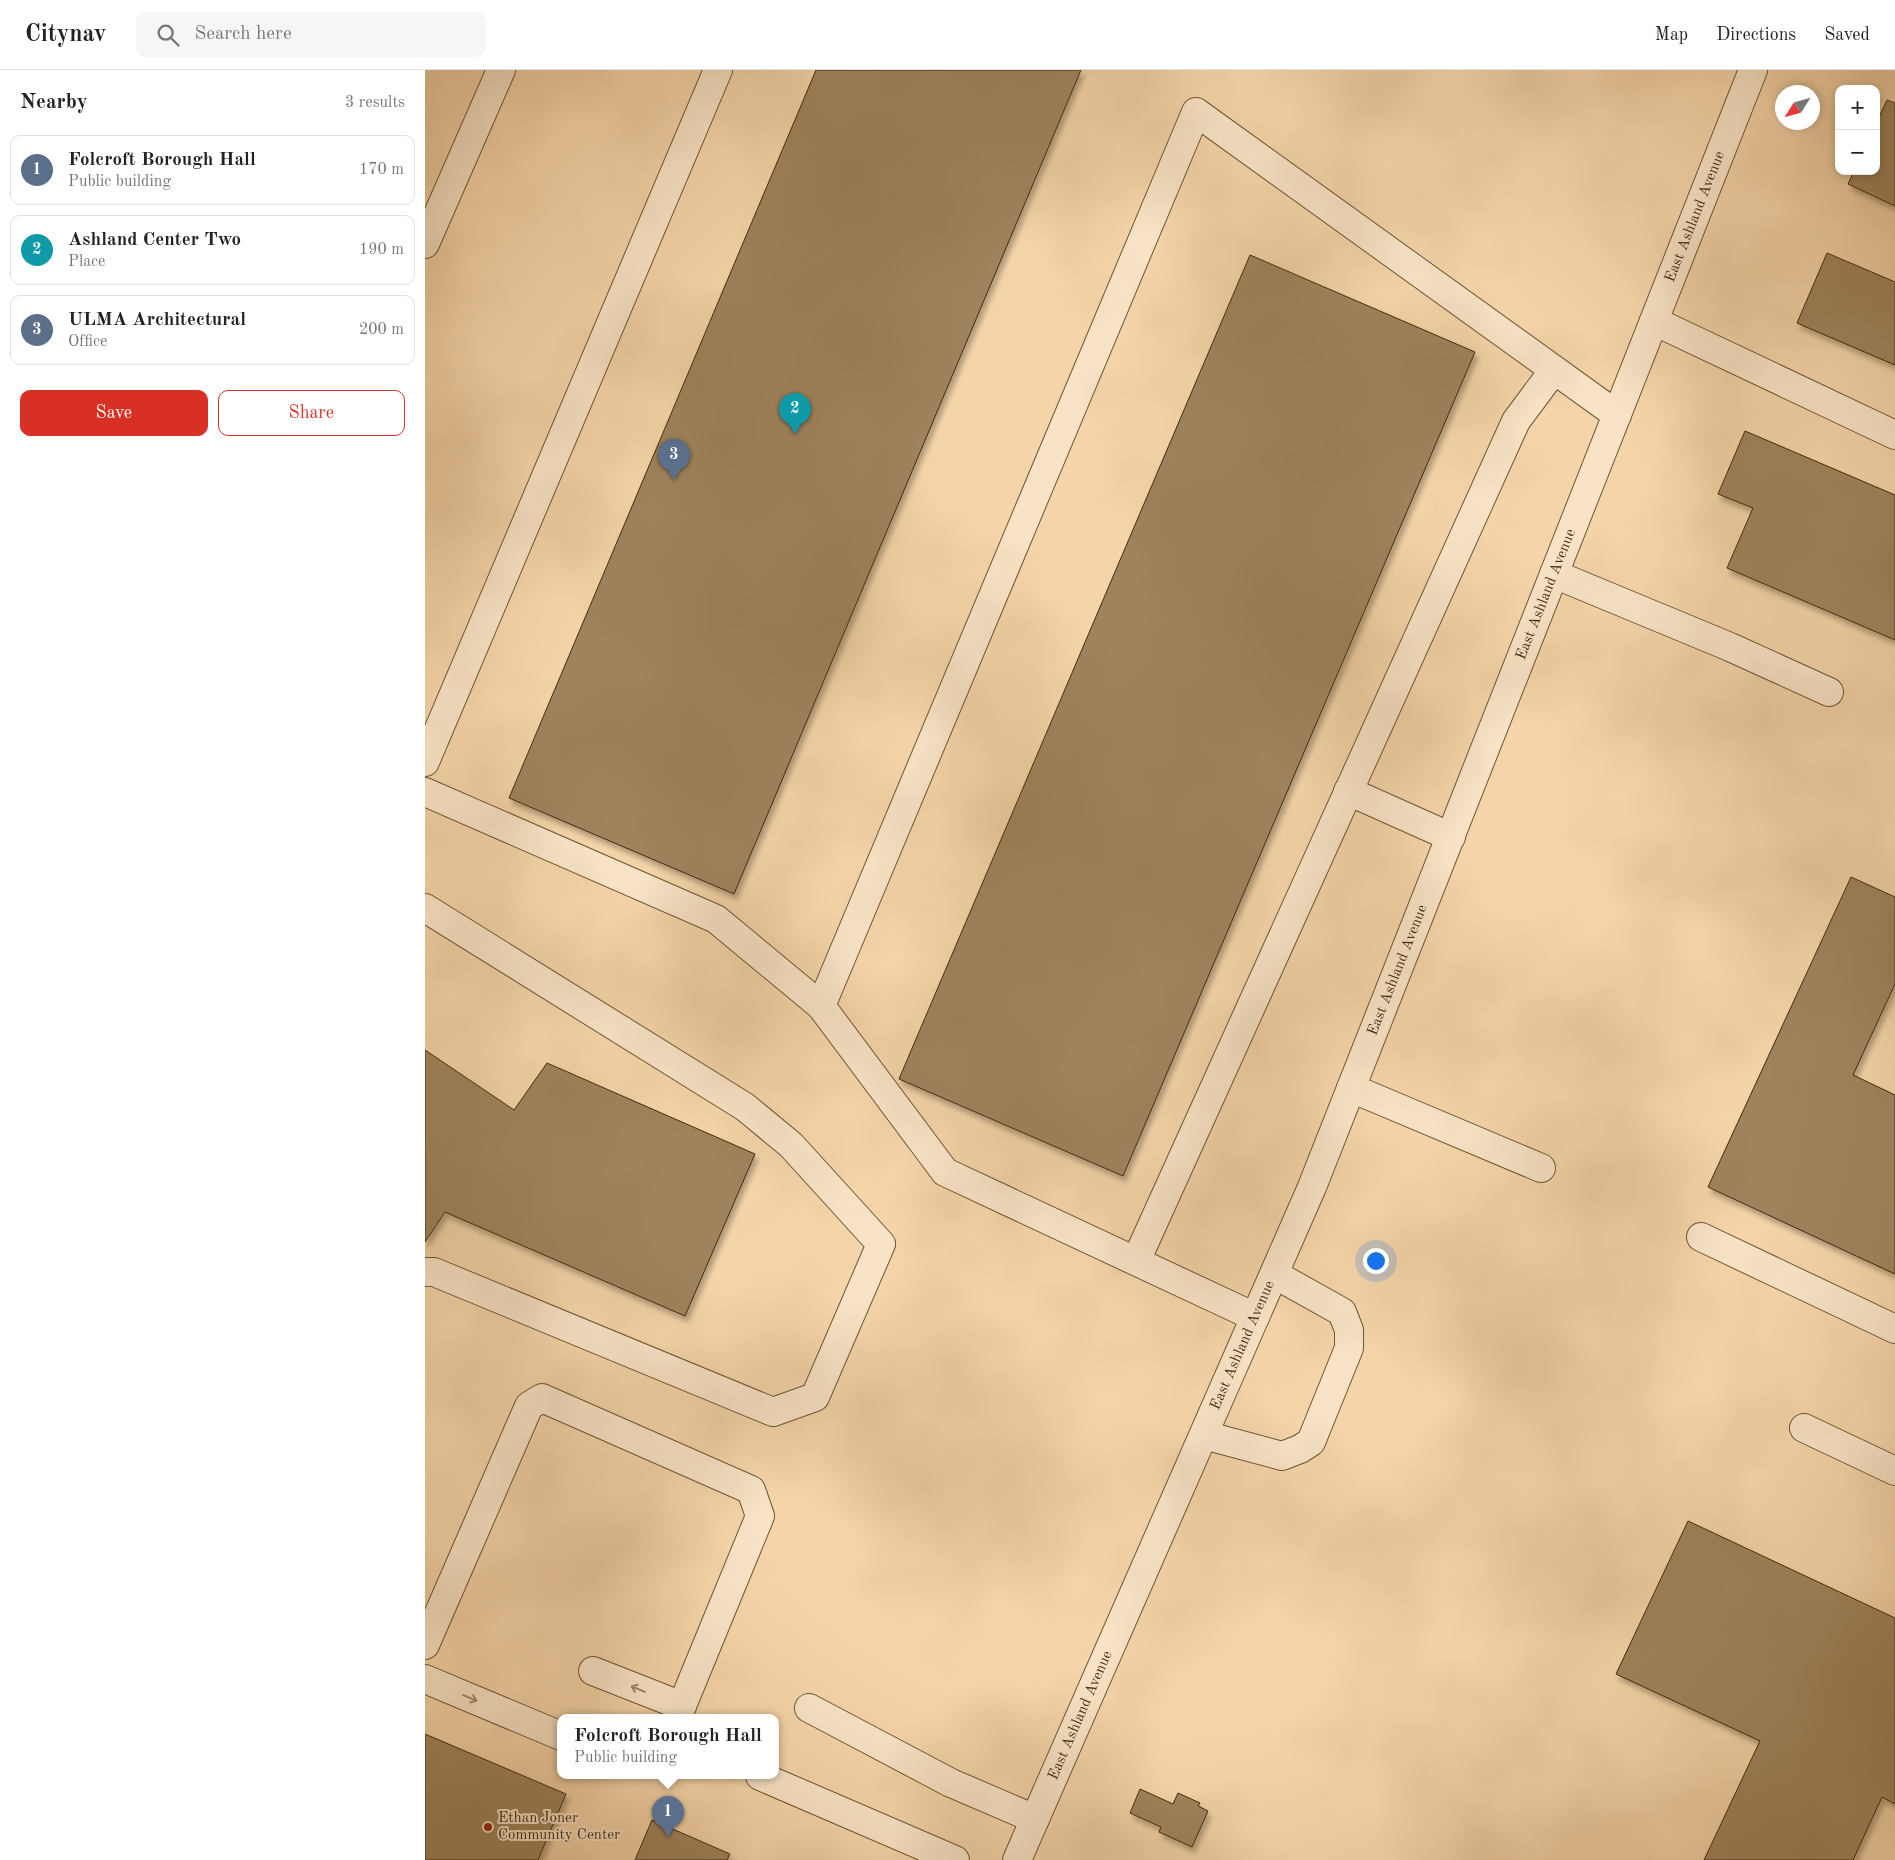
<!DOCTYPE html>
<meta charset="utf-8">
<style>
:root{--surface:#fff;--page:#f6f6f6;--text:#222;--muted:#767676;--line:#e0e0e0;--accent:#d93025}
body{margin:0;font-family:"Old Standard TT",serif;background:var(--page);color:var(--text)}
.controls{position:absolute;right:15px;top:15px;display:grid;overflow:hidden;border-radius:10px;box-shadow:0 2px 8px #0003}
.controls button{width:45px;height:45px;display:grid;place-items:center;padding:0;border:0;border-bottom:1px solid var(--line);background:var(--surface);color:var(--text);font:25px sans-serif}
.compass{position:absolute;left:1350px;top:15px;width:45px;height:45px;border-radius:50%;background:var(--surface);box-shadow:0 2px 8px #0003;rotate:233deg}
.you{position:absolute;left:950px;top:1190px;width:18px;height:18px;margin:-12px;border:4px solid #fff;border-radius:50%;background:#1a73e8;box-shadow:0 0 0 8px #1a73e833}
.badge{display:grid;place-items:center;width:32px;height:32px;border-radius:50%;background:var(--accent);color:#fff;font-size:16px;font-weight:700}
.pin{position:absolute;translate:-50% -41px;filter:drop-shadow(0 1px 2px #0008)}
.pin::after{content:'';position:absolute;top:26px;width:18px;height:15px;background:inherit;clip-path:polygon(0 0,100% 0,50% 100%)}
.popup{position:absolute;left:132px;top:1644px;width:222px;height:65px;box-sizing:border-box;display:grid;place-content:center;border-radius:10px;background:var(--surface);filter:drop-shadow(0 1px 4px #0005);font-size:16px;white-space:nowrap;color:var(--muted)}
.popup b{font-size:19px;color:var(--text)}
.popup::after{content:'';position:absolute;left:50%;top:100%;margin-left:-10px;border:10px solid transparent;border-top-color:var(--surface)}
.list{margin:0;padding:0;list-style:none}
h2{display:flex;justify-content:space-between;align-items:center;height:65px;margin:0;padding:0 20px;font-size:21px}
h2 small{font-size:16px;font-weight:400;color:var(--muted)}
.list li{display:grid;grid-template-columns:32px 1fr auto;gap:15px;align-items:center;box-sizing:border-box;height:70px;margin:0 10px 10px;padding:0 10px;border:1px solid var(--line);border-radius:10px}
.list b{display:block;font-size:19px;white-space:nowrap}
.list p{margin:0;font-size:16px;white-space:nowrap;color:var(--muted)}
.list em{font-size:16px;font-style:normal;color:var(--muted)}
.actions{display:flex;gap:10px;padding:15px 20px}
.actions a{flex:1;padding:11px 0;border:1px solid var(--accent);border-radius:10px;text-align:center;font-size:18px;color:var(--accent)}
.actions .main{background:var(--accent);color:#fff}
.icon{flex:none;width:28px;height:28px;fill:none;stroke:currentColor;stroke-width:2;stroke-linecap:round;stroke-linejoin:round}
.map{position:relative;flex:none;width:1470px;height:1790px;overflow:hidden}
header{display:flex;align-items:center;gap:30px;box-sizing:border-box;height:70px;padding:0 25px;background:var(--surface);border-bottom:1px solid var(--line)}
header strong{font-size:24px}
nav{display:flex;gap:28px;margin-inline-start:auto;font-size:18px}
.search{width:350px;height:45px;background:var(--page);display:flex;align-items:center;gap:12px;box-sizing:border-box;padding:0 18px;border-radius:10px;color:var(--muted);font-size:19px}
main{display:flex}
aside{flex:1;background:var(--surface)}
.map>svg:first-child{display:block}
</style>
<header>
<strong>Citynav</strong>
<div class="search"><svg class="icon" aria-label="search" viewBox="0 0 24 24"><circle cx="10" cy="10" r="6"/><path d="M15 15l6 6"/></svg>Search here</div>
<nav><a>Map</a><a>Directions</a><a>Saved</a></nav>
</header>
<main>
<aside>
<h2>Nearby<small>3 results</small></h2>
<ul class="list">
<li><span class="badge" style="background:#5c6f8a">1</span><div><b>Folcroft Borough Hall</b><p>Public building</p></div><em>170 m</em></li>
<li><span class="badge" style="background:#0f9aa8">2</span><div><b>Ashland Center Two</b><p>Place</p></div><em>190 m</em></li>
<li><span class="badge" style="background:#5c6f8a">3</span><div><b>ULMA Architectural</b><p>Office</p></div><em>200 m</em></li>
</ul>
<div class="actions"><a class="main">Save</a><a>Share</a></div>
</aside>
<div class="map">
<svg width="1470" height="1790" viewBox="0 0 1470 1790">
<defs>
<filter id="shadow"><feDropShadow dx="3" dy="5.5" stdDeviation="2.5" flood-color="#0004"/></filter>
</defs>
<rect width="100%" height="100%" fill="#f4d4a8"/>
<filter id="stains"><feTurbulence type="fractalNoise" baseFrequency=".004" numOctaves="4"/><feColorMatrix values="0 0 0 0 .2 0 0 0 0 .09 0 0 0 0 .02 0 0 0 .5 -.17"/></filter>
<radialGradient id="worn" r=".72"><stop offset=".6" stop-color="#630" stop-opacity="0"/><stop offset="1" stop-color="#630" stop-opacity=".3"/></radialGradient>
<g fill="#9f835d" stroke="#422b0c" filter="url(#shadow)">
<polygon points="391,0 656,0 309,824 84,728"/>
<polygon points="1462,30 1470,33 1470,136 1423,114 1429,101 1451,101 1451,54"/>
<polygon points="1402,183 1470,212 1470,295 1372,253"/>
<polygon points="825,185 1050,282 698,1106 474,1009"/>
<polygon points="1320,361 1470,425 1470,570 1302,498 1328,438 1293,424"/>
<polygon points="1426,807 1470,827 1470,914 1428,1005 1470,1025 1470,1204 1283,1117"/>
<polygon points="0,980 89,1040 122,993 330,1084 260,1246 20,1142 0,1172"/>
<polygon points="1263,1451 1470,1548 1470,1734 1457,1727 1428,1790 1279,1790 1335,1671 1191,1604"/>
<polygon points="0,1664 141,1724 113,1790 0,1790"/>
<polygon points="715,1719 748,1734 753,1723 775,1733 773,1736 783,1741 767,1777 734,1762 736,1757 705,1743"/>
<polygon points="227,1750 305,1784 302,1790 210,1790"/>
</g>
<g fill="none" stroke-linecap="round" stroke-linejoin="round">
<defs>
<g id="minor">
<polyline points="0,174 76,0"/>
<polyline points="1229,251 1470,365"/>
<polyline points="1129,504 1305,577 1404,622"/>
<polyline points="0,692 293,0"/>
<polyline points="923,721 1026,767"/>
<polyline points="0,722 291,849 396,936"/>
<polyline points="0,838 320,1037 366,1075 456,1174 390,1327 348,1342 9,1202 0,1202"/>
<polyline points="926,1018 1116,1098"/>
<polyline points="1276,1167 1470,1259"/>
<polyline points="711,1191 1091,351 1129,300"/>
<polyline points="830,1247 520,1102 396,936 771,42 1192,345"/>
<polyline points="1379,1358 1470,1401"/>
<polyline points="779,1365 857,1386 875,1379 886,1372 924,1278 924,1260 917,1242 849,1204"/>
<polyline points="0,1575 104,1336 117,1328 326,1420 335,1446 252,1648"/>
<polyline points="168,1601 257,1636"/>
<polyline points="0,1609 136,1666"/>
<polyline points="384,1638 526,1713 610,1749"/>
<polyline points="335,1706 530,1790"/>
<path id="s1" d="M 592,1790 L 887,1117 L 1328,0"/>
</g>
</defs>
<use href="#minor" stroke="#6e5533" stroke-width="30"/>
<use href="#minor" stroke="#f8e3c6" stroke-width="28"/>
</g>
<defs><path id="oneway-shaft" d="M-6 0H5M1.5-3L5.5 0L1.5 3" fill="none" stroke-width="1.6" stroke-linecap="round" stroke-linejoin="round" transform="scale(1.25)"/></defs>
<g stroke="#9d8769">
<use href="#oneway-shaft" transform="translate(213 1619) rotate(-158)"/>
<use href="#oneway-shaft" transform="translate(45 1628) rotate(23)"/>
</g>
<circle fill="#8f2418" stroke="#f8e3c6" stroke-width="2" cx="63" cy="1757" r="5"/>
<g text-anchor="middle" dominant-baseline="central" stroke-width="4" stroke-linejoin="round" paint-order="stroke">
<g font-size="15" fill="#422b0c" stroke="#f8e3c6">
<text stroke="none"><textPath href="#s1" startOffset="1778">East Ashland Avenue</textPath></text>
<text stroke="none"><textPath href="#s1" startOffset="1372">East Ashland Avenue</textPath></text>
<text stroke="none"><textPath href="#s1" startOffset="968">East Ashland Avenue</textPath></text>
<text stroke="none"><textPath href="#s1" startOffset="562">East Ashland Avenue</textPath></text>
<text stroke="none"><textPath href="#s1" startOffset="158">East Ashland Avenue</textPath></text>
</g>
<g font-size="15" fill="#422b0c" stroke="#f8e3c6" text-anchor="start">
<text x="73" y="1748">Ethan Joner<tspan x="73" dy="17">Community Center</tspan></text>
</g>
</g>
<rect width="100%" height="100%" filter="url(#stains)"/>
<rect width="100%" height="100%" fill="url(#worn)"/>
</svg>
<div class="controls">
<button>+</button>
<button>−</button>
</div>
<svg class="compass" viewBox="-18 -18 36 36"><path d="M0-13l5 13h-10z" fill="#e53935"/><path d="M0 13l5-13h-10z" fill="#767676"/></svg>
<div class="you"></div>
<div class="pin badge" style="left:243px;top:1767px;background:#5c6f8a">1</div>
<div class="popup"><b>Folcroft Borough Hall</b>Public building</div>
<div class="pin badge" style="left:370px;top:364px;background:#0f9aa8">2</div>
<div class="pin badge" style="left:249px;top:410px;background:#5c6f8a">3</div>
</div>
</main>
